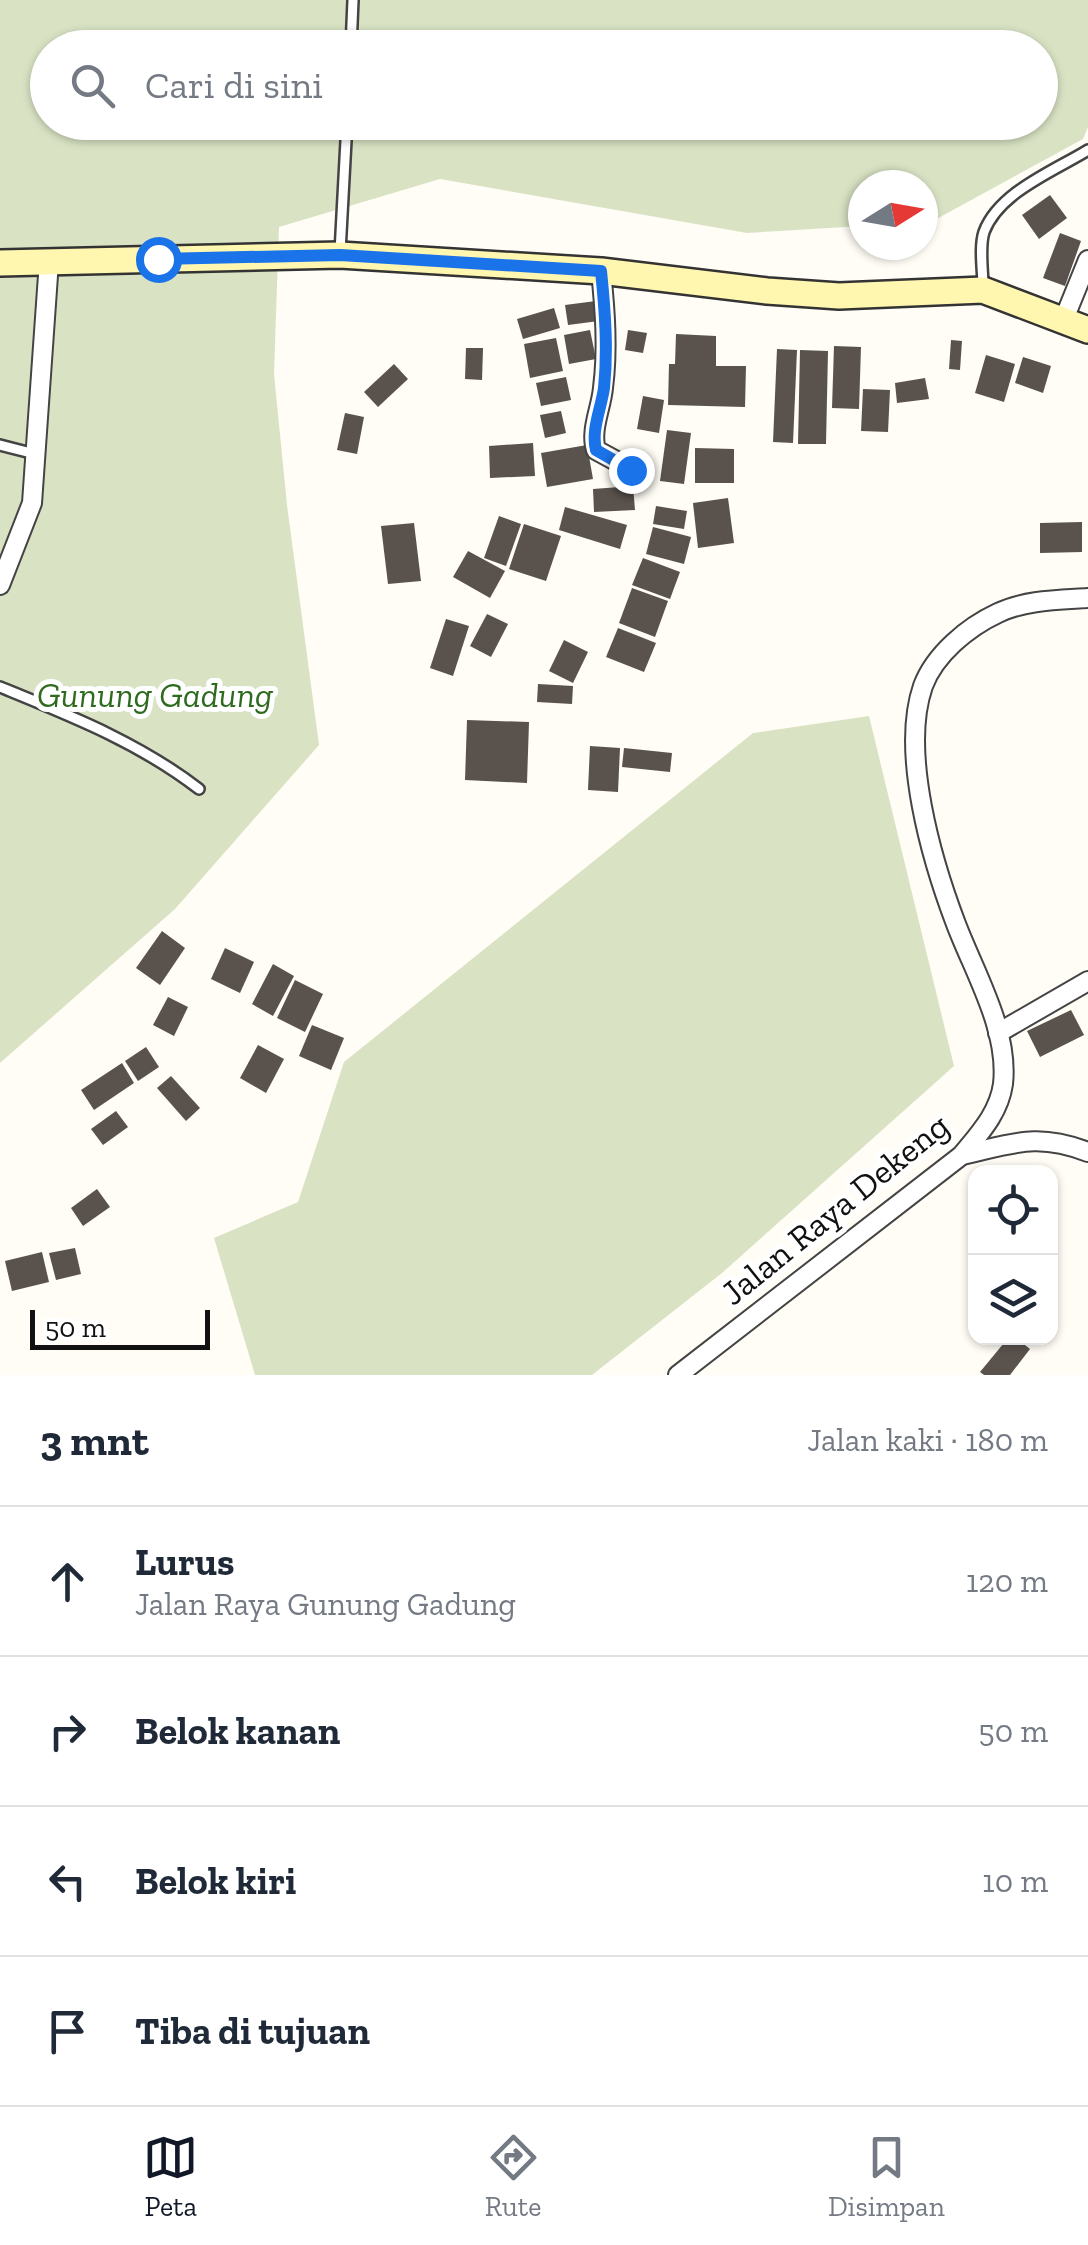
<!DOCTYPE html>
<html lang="id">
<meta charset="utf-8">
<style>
:root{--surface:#fff;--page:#f2f2f3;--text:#1f2937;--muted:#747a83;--line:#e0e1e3;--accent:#111827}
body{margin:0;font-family:"Zilla Slab",serif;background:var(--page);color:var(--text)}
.controls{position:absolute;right:30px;bottom:30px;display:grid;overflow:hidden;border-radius:20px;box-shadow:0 2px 8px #0004}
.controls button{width:90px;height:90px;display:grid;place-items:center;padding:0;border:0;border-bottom:2px solid var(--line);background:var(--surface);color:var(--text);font:50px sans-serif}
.compass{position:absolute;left:848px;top:170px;width:90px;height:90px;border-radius:50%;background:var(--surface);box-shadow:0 2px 8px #0004;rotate:79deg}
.scale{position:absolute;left:30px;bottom:25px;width:180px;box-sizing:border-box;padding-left:10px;border:5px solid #111;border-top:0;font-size:28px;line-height:35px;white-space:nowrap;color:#111;-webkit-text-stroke:8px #fff;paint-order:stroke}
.stop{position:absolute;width:30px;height:30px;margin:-22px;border:8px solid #1a73e8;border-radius:50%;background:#fff}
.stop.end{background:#1a73e8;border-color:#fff;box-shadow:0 2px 10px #0008}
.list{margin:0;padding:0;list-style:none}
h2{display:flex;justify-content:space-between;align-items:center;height:130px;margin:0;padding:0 40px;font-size:42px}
h2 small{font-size:32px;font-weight:400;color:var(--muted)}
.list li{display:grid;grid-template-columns:65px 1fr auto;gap:30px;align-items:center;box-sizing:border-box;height:150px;padding:0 40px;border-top:2px solid var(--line)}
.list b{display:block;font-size:38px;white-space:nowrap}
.list p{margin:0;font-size:32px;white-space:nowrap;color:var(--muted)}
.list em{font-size:32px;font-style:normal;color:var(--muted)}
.icon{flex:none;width:55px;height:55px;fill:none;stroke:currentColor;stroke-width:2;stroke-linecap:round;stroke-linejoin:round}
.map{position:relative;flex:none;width:1088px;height:1375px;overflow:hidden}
.search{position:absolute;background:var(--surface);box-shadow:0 2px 8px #0004;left:30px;right:30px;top:30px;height:110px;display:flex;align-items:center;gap:25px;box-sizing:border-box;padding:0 35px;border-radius:55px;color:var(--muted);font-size:38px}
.sheet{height:730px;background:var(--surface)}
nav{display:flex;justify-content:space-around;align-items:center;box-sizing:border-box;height:140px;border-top:2px solid var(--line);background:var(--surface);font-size:28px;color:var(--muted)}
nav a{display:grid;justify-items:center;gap:5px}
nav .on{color:var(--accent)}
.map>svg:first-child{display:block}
</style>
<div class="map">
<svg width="1088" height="1375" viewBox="0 0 1088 1375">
<rect width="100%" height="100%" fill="#fffdf5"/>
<g fill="#d9e3c4" fill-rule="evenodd">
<path d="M 0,0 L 1088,0 L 1088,127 L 1083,139 L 931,222 L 923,222 L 923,185 L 863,185 L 863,226 L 747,233 L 440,179 L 279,227 L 274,374 L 287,505 L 319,745 L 175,909 L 0,1063 ZM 48,48 L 1040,48 L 1040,122 L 48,122 Z"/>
<polygon points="869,716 954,1066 722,1273 592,1375 255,1375 214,1238 298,1202 344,1062 753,733"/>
</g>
<g fill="#5a524d">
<polygon points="1050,195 1067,218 1039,239 1022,215"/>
<polygon points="1060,233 1081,241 1065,286 1043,278"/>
<polygon points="596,301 599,321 568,325 565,305"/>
<polygon points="554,308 560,328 523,339 517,319"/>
<polygon points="590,330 596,359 569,364 564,335"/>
<polygon points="628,330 647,333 643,353 625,350"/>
<polygon points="676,334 716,336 716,366 746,366 745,407 668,405 669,364 675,364"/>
<polygon points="556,338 563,371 530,378 524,344"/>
<polygon points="951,340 962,341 960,370 949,369"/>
<polygon points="834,346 861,347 859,409 832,408"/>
<polygon points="466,348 483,348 482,380 465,379"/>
<polygon points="777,349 797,350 793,443 773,442"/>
<polygon points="800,350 828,351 826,444 798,444"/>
<polygon points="986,355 1015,364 1004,402 975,393"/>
<polygon points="1023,357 1051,366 1043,393 1015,383"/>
<polygon points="394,364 408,379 378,407 364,392"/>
<polygon points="566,377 571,400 541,406 536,383"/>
<polygon points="925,378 929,399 897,403 895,383"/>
<polygon points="863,389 890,390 888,432 861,431"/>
<polygon points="643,396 664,400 659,433 637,429"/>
<polygon points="561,411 566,433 545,438 540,415"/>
<polygon points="345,413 364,417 357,454 337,450"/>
<polygon points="667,430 691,433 684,484 660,481"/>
<polygon points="533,443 535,476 490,478 489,446"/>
<polygon points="587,445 593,479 547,487 541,453"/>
<polygon points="695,448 734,449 734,483 695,483"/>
<polygon points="633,486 635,510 594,512 593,489"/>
<polygon points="728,498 734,543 698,548 693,503"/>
<polygon points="656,506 687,511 684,529 653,524"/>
<polygon points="565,507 627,525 620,549 559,530"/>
<polygon points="499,516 521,524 506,566 484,558"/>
<polygon points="1082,522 1082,552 1040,553 1040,523"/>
<polygon points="414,523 421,581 388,584 381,526"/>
<polygon points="524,524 561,536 546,581 509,569"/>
<polygon points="653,527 691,537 684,564 646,554"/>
<polygon points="468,551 505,571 490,598 453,577"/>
<polygon points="643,558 680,572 670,599 632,585"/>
<polygon points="632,588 668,601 655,637 619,623"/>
<polygon points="487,614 508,624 491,657 470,646"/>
<polygon points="446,619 469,626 453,676 430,668"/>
<polygon points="618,628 656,643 644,672 606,657"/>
<polygon points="564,640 588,652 573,683 549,671"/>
<polygon points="538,684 573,686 572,704 537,702"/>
<polygon points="467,720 529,722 527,783 465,780"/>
<polygon points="590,746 620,748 618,792 588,790"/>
<polygon points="624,748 672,753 670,772 622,767"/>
<polygon points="162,931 185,948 160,985 136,968"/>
<polygon points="225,948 254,962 240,993 211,979"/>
<polygon points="273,964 294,976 273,1016 252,1004"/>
<polygon points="295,980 323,994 305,1032 277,1018"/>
<polygon points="168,997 188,1007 174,1036 153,1025"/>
<polygon points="1071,1010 1084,1035 1040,1057 1027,1031"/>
<polygon points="312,1025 344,1038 331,1070 299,1056"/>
<polygon points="258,1045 284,1059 266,1093 240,1078"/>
<polygon points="146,1047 159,1067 138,1081 125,1061"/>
<polygon points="122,1063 134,1083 94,1110 81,1090"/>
<polygon points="171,1076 200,1108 186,1121 157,1088"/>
<polygon points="116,1111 128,1127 103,1145 91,1129"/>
<polygon points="97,1189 110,1207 83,1226 71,1208"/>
<polygon points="75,1248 81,1274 56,1280 49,1253"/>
<polygon points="42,1252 49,1282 12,1291 5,1261"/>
<polygon points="1008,1338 1016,1338 1030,1349 1010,1375 984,1375 980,1372"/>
</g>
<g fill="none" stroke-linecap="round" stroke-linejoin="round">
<defs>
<g id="lane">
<polyline points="351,48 353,0"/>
<polyline points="340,252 347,122"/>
<path d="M 983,287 C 983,271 979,247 984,232 C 999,192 1054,171 1088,150"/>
<polyline points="0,445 35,454"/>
<path d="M 0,687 C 71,716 138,742 199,789"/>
</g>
<g id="street">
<path d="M 601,271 C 605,310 608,349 603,388 C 601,409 590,430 596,450 L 631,469"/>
<polyline points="1064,319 1088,260"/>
<polyline points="0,585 32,503 49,261"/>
<polyline points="998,1033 1088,981"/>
<path d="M 962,1155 C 1013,1144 1036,1132 1088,1152"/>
<path d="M 678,1375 L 962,1155 C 979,1134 999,1113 1003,1084 C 1009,1030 975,974 956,924 C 932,861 900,752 923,686 C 935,654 968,627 998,613 C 1025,600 1058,600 1088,598"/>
</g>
<polyline id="secondary" points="0,263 340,255 601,271 767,291 839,296 983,290 1088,330"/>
</defs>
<use href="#lane" stroke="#444" stroke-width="14"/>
<use href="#street" stroke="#444" stroke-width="22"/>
<use href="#secondary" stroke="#333" stroke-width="30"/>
<use href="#lane" stroke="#fff" stroke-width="9"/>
<use href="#street" stroke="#fff" stroke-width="18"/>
<use href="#secondary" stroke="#fff6b0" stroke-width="25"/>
</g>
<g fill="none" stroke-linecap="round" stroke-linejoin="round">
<path stroke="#1a73e8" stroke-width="12" d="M 158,259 L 340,255 L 601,271 C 605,310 608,349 604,388 C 601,409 591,430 596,450 L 631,470"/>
</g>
<g text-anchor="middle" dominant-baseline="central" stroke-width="10" stroke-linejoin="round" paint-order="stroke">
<g font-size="35" font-style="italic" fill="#2f6b1f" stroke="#fff">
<text x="155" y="695">Gunung Gadung</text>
</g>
<g font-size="35" fill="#111" stroke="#fff">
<text transform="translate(835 1209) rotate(-39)">Jalan Raya Dekeng</text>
</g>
</g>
</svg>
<div class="controls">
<button><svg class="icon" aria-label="locate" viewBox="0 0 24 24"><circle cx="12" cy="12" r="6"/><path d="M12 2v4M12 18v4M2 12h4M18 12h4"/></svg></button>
<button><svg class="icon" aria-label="layers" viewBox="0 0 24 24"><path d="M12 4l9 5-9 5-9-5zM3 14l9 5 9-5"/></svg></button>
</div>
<svg class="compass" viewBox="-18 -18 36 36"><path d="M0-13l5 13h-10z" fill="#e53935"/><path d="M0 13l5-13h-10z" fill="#747a83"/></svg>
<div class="scale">50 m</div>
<div class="stop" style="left:158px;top:259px"></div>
<div class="stop end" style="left:631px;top:470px"></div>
<div class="search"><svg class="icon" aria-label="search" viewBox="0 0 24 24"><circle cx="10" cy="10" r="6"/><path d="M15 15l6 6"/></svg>Cari di sini</div>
</div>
<section class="sheet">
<h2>3 mnt<small>Jalan kaki · 180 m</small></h2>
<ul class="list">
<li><svg class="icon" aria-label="ahead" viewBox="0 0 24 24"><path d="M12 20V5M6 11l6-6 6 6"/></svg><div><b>Lurus</b><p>Jalan Raya Gunung Gadung</p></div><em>120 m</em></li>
<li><svg class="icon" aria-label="right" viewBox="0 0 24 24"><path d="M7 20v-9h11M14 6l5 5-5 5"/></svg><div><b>Belok kanan</b></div><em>50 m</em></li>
<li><svg class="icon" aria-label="left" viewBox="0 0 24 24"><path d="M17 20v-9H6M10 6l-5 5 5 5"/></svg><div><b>Belok kiri</b></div><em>10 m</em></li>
<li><svg class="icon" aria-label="arrive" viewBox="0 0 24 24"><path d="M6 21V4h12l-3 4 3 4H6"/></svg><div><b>Tiba di tujuan</b></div></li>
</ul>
</section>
<nav>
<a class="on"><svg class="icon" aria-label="map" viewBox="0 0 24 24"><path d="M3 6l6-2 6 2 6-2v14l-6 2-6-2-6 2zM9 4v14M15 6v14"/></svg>Peta</a>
<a><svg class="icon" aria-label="directions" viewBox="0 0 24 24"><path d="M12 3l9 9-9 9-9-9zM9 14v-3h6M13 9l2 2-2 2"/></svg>Rute</a>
<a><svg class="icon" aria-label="saved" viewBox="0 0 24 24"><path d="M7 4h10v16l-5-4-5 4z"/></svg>Disimpan</a>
</nav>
